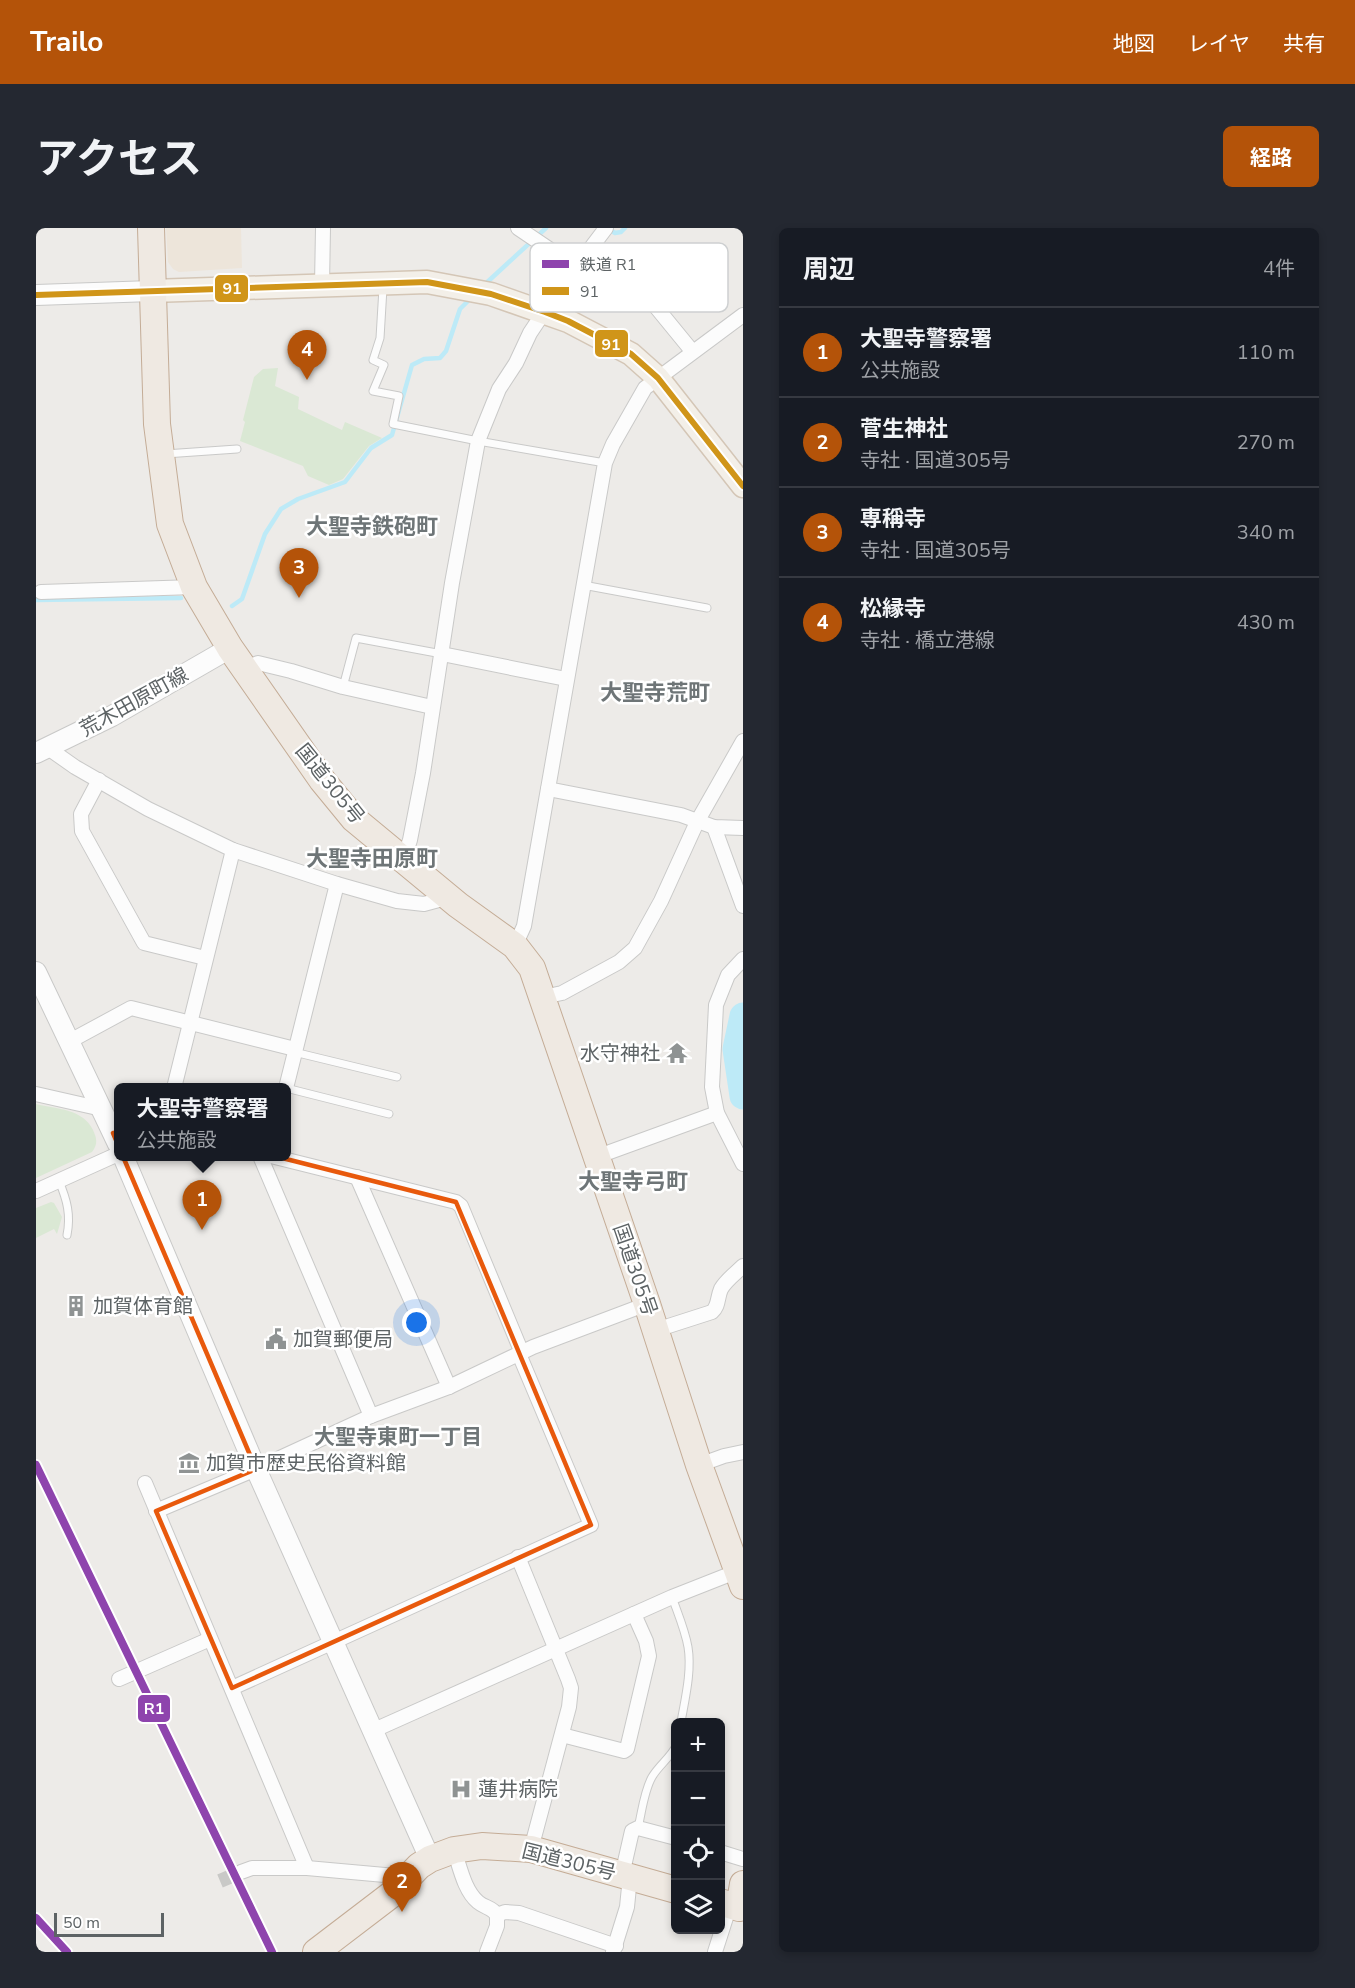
<!DOCTYPE html>
<html lang="ja">
<meta charset="utf-8">
<style>
:root{--surface:#171b24;--page:#242831;--text:#f1f3f6;--muted:#9ea1a6;--line:#363941;--accent:#b45309}
body{margin:0;font-family:"Nunito Sans","Noto Sans JP",sans-serif;background:var(--page);color:var(--text)}
.controls{position:absolute;right:18px;bottom:18px;display:grid;overflow:hidden;border-radius:9px;box-shadow:0 3px 9px #0003}
.controls button{width:54px;height:54px;display:grid;place-items:center;padding:0;border:0;border-bottom:2px solid var(--line);background:var(--surface);color:var(--text);font:30px sans-serif}
.scale{position:absolute;left:18px;bottom:15px;width:110px;box-sizing:border-box;padding-left:6px;border:3px solid #5d6365;border-top:0;font-size:16px;line-height:21px;white-space:nowrap;color:#5d6365;-webkit-text-stroke:4px #fff;paint-order:stroke}
.you{position:absolute;left:381px;top:1095px;width:21px;height:21px;margin:-15px;border:4px solid #fff;border-radius:50%;background:#1a73e8;box-shadow:0 0 0 9px #1a73e833}
.badge{display:grid;place-items:center;width:39px;height:39px;border-radius:50%;background:var(--accent);color:#fff;font-size:20px;font-weight:700}
.pin{position:absolute;translate:-50% -50px;filter:drop-shadow(0 2px 3px #0008)}
.pin::after{content:'';position:absolute;top:32px;width:21px;height:18px;background:inherit;clip-path:polygon(0 0,100% 0,50% 100%)}
.popup{position:absolute;left:78px;top:855px;width:177px;height:78px;box-sizing:border-box;display:grid;place-content:center;border-radius:9px;background:var(--surface);filter:drop-shadow(0 2px 4px #0005);font-size:20px;white-space:nowrap;color:var(--muted)}
.popup b{font-size:22px;color:var(--text)}
.popup::after{content:'';position:absolute;left:50%;top:100%;margin-left:-12px;border:12px solid transparent;border-top-color:var(--surface)}
.list{margin:0;padding:0;list-style:none}
h2{display:flex;justify-content:space-between;align-items:center;height:78px;margin:0;padding:0 24px;font-size:26px}
h2 small{font-size:20px;font-weight:400;color:var(--muted)}
.list li{display:grid;grid-template-columns:39px 1fr auto;gap:18px;align-items:center;box-sizing:border-box;height:90px;padding:0 24px;border-top:2px solid var(--line)}
.list b{display:block;font-size:22px;white-space:nowrap}
.list p{margin:0;font-size:20px;white-space:nowrap;color:var(--muted)}
.list em{font-size:20px;font-style:normal;color:var(--muted)}
.icon{flex:none;width:33px;height:33px;fill:none;stroke:currentColor;stroke-width:2;stroke-linecap:round;stroke-linejoin:round}
.map{position:relative;flex:none;width:707px;height:1724px;overflow:hidden;border-radius:9px}
header{display:flex;align-items:center;gap:36px;box-sizing:border-box;height:84px;padding:0 30px;background:var(--accent);color:#fff}
header strong{font-size:28px}
nav{display:flex;gap:33px;margin-inline-start:auto;font-size:21px}
.intro{display:flex;align-items:center;justify-content:space-between;box-sizing:border-box;height:144px;padding:0 36px}
h1{margin:0;font-size:42px}
.button{padding:15px 27px;border-radius:9px;background:var(--accent);color:#fff;font-size:21px;font-weight:700}
main{display:flex;gap:36px;padding:0 36px}
aside{flex:1;background:var(--surface);border-radius:9px;box-shadow:0 3px 9px #0003}
.map>svg:first-child{display:block}
</style>
<header>
<strong>Trailo</strong>
<nav><a>地図</a><a>レイヤ</a><a>共有</a></nav>
</header>
<div class="intro"><h1>アクセス</h1><a class="button">経路</a></div>
<main>
<div class="map">
<svg width="707" height="1724" viewBox="0 0 707 1724">
<rect width="100%" height="100%" fill="#edebe8"/>
<polygon fill="#ede5da" points="130,0 205,0 206,40 143,44 137,41 132,34"/>
<g fill="#dae8d4">
<polygon points="242,140 239,158 263,169 262,181 306,202 309,194 346,210 333,218 307,251 293,257 272,248 267,238 204,213 209,194 207,192 218,149 227,141"/>
<path d="M 0,876 C 21,881 47,881 57,902 C 61,911 62,916 56,924 L 0,950 Z"/>
<polygon points="15,974 18,975 26,989 21,1006 18,1001 0,1010 0,980"/>
</g>
<g fill="none" stroke-linecap="round" stroke-linejoin="round">
<g stroke="#bdeaf7" stroke-width="4.5">
<polyline points="571,0 579,5 585,4 589,0"/>
<polyline points="447,58 510,0"/>
<polyline points="0,372 145,370"/>
<polyline points="196,378 206,371 229,306 245,281 262,271 309,254 335,220 356,207 376,137 388,131 404,130 410,123 424,81 434,71"/>
</g>
<polyline stroke="#bdeaf7" stroke-width="27" points="707,788 700,821 707,868"/>
<polyline stroke="#c9c9c7" stroke-width="14" stroke-dasharray="14 7" stroke-linecap="butt" points="184,1653 205,1644"/>
<defs>
<g id="lane">
<polyline points="347,60 344,110 337,132 348,137 337,163 363,168 357,196 442,213 569,235"/>
<polyline points="129,226 201,221"/>
<polyline points="547,357 671,380"/>
<polyline points="307,459 320,410 406,426"/>
<polyline points="258,824 361,849"/>
<polyline points="250,860 353,886"/>
<path d="M 23,953 C 31,972 35,987 31,1007"/>
<path d="M 636,1369 C 642,1386 649,1402 652,1419 C 656,1443 649,1471 645,1494"/>
<path d="M 602,1600 C 606,1583 608,1563 616,1549 C 623,1537 634,1530 640,1518"/>
</g>
<g id="street">
<polyline points="482,0 516,23 542,37 611,68 656,123"/>
<polyline points="286,57 287,0"/>
<polyline points="5,364 158,359"/>
<polyline points="406,426 530,451"/>
<polyline points="208,440 222,435 255,443 307,459 396,479"/>
<polyline points="12,520 39,539 112,581 197,622 301,656 361,673 388,676 414,669"/>
<polyline points="63,552 45,586 46,603 108,715 169,730"/>
<polyline points="512,561 645,587 678,599 707,600"/>
<polyline points="678,599 707,678"/>
<polyline points="367,633 374,612 387,545 416,355 442,213 463,161 480,135 494,105 520,66 570,0"/>
<polyline points="479,718 488,698 569,235 577,216 609,160 707,87"/>
<polyline points="707,731 692,747 680,777 676,859 681,885 707,936"/>
<polyline points="507,769 526,765 583,734 599,720 625,673 661,594 707,513"/>
<polyline points="34,813 95,780 259,821"/>
<polyline points="138,860 197,622"/>
<polyline points="250,860 301,656"/>
<polyline points="0,866 66,881"/>
<polyline points="224,928 335,1188"/>
<polyline points="235,928 420,974 425,978 486,1125"/>
<polyline points="560,929 681,885"/>
<polyline points="321,949 413,1159"/>
<polyline points="0,963 82,926"/>
<path d="M 620,1102 L 676,1084 C 683,1078 681,1070 685,1061 C 690,1052 700,1045 707,1038"/>
<polyline points="663,1237 688,1228 707,1224"/>
<polyline points="109,1255 271,1640"/>
<polyline points="120,1283 220,1241 335,1188 413,1159 497,1119 611,1076"/>
<polyline points="482,1329 532,1451 535,1460 533,1479 495,1621"/>
<polyline points="83,1451 174,1411"/>
<polyline points="196,1460 555,1297 483,1126"/>
<polyline points="336,1503 636,1369 702,1343"/>
<polyline points="526,1507 588,1523 591,1521 613,1428 610,1413 598,1386"/>
<path d="M 418,1622 C 424,1639 428,1662 442,1674 C 449,1680 456,1679 461,1687 L 469,1684 L 483,1685 L 580,1718"/>
<polyline points="684,1624 707,1631"/>
<polyline points="205,1644 216,1640 271,1640 371,1649"/>
<polyline points="586,1647 596,1603 602,1600 640,1610"/>
<polyline points="451,1724 461,1698 461,1687"/>
<polyline points="577,1724 591,1679 594,1649"/>
<polyline points="679,1724 694,1677"/>
</g>
<g id="secondary">
<polyline points="0,67 116,63"/>
<polyline points="0,525 76,488 194,420"/>
<polyline points="0,744 82,916"/>
<polyline points="87,928 220,1241 394,1631"/>
</g>
<polyline id="primary" points="116,63 391,54 455,66 532,93 595,126 622,150 707,258"/>
<g id="highway">
<polyline points="115,0 121,196 134,296 158,359 194,420 286,552 318,591 422,677 479,718 496,740 611,1076 663,1237 707,1358"/>
<polyline points="684,1674 703,1680 707,1656"/>
<polyline points="280,1724 356,1666 383,1638 394,1631 418,1622 446,1618 495,1621 640,1662"/>
</g>
</defs>
<use href="#lane" stroke="#c9c9c8" stroke-width="9"/>
<use href="#street" stroke="#c9c9c8" stroke-width="16"/>
<use href="#secondary" stroke="#c9c9c8" stroke-width="22"/>
<use href="#primary" stroke="#d4c6b6" stroke-width="25"/>
<use href="#highway" stroke="#c4ac96" stroke-width="28"/>
<use href="#lane" stroke="#fcfcfc" stroke-width="7"/>
<use href="#street" stroke="#fcfcfc" stroke-width="14"/>
<use href="#secondary" stroke="#fcfcfc" stroke-width="20"/>
<use href="#primary" stroke="#f3efe8" stroke-width="22"/>
<use href="#highway" stroke="#efe9e2" stroke-width="26"/>
<defs>
<polyline id="bus-1" points="0,67 391,54 455,66 509,84 532,93 595,126 622,150 707,258"/>
</defs>
<use href="#bus-1" stroke="#fff" stroke-width="10"/>
<use href="#bus-1" stroke="#d09519" stroke-width="6"/>
<defs>
<g id="rail-1">
<polyline points="0,1237 236,1724"/>
<polyline points="0,1690 31,1724"/>
</g>
</defs>
<use href="#rail-1" stroke="#fff" stroke-width="12"/>
<use href="#rail-1" stroke="#8e44ad" stroke-width="8"/>
</g>
<path fill="none" stroke="#e8590c" stroke-width="4.5" stroke-linejoin="round" d="M 128,900 L 420,974 L 555,1297 L 196,1460 L 120,1283 L 220,1241 L 77,905 Z"/>
<defs>
<symbol id="temple-bare" viewBox="-9 -9 18 18"><path d="M0-6L5-2H3V0L6.5 2.5H4V6H1.5V3h-3V6H-4V2.5H-6.5L-3 0V-2H-5Z" fill="#8f9393" stroke="#fff" stroke-width="2.5" paint-order="stroke"/></symbol>
<symbol id="building-bare" viewBox="-9 -9 18 18"><path d="M-4-6H4V6H1V3H-1V6H-4ZM-2.5-4.3h1.7v1.8h-1.7ZM.8-4.3h1.7v1.8H.8ZM-2.5-1h1.7V.8h-1.7ZM.8-1h1.7V.8H.8Z" fill="#8f9393" stroke="#fff" stroke-width="2.5" paint-order="stroke"/></symbol>
<symbol id="civic-bare" viewBox="-9 -9 18 18"><path d="M-.6-6.5H3V-4.5H.6V-3L4-1V1h2V6H-6V1h2V-1L-.6-3ZM-1.2 2.5V6h2.4V2.5Z" fill="#8f9393" stroke="#fff" stroke-width="2.5" paint-order="stroke"/></symbol>
<symbol id="museum-bare" viewBox="-9 -9 18 18"><path d="M0-6L6-3V-2H-6V-3ZM-5-1h2V3h-2ZM-1-1h2V3h-2ZM3-1h2V3H3ZM-6 4H6V6H-6Z" fill="#8f9393" stroke="#fff" stroke-width="2.5" paint-order="stroke"/></symbol>
<symbol id="hospital-bare" viewBox="-9 -9 18 18"><path d="M-5-5h3v3.5h4V-5h3V5h-3V1.5h-4V5h-3Z" fill="#8f9393" stroke="#fff" stroke-width="2.5" paint-order="stroke"/></symbol>
</defs>
<g fill-rule="evenodd">
<use href="#temple-bare" x="626" y="810" width="30" height="30"/>
<use href="#building-bare" x="25" y="1063" width="30" height="30"/>
<use href="#civic-bare" x="225" y="1096" width="30" height="30"/>
<use href="#museum-bare" x="138" y="1220" width="30" height="30"/>
<use href="#hospital-bare" x="410" y="1546" width="30" height="30"/>
</g>
<g text-anchor="middle" dominant-baseline="central" stroke-width="5" stroke-linejoin="round" paint-order="stroke">
<g font-size="20" fill="#5d6365" stroke="#fff">
<text transform="translate(98 474) rotate(-29)">荒木田原町線</text>
<text transform="translate(294 556) rotate(51)">国道305号</text>
<text transform="translate(599 1042) rotate(71)">国道305号</text>
<text transform="translate(533 1634) rotate(14)">国道305号</text>
</g>
<g font-size="20" fill="#5d6365" stroke="#fff" text-anchor="start">
<text x="624" y="825" text-anchor="end">水守神社</text>
<text x="57" y="1078">加賀体育館</text>
<text x="257" y="1111">加賀郵便局</text>
<text x="170" y="1235">加賀市歴史民俗資料館</text>
<text x="442" y="1561">蓮井病院</text>
</g>
<g font-size="21" font-weight="bold" fill="#6e7577" stroke="#fff">
<text x="362" y="1209">大聖寺東町一丁目</text>
</g>
<g font-size="22" font-weight="bold" fill="#6e7577" stroke="#fff">
<text x="336" y="299">大聖寺鉄砲町</text>
<text x="619" y="465">大聖寺荒町</text>
<text x="336" y="631">大聖寺田原町</text>
<text x="597" y="954">大聖寺弓町</text>
</g>
</g>
<rect x="494" y="15" width="198" height="69" rx="9" fill="#fff" stroke="#ced0d1" stroke-width="1.5"/>
<rect x="506" y="32" width="27" height="8" fill="#8e44ad"/>
<rect x="506" y="59" width="27" height="8" fill="#d09519"/>
<g font-size="16" fill="#5d6365">
<text x="544" y="42">鉄道 R1</text>
<text x="544" y="69">91</text>
</g>
<g stroke="#fff" stroke-width="2">
<rect x="178" y="46" width="35" height="29" rx="6" fill="#d09519"/>
<rect x="558" y="101" width="35" height="29" rx="6" fill="#d09519"/>
<rect x="101" y="1466" width="34" height="29" rx="6" fill="#8e44ad"/>
</g>
<g font-size="16" text-anchor="middle" font-weight="bold" fill="#fff">
<text x="196" y="66">91</text>
<text x="575" y="122">91</text>
<text x="118" y="1486">R1</text>
</g>
</svg>
<div class="controls">
<button>+</button>
<button>−</button>
<button><svg class="icon" aria-label="locate" viewBox="0 0 24 24"><circle cx="12" cy="12" r="6"/><path d="M12 2v4M12 18v4M2 12h4M18 12h4"/></svg></button>
<button><svg class="icon" aria-label="layers" viewBox="0 0 24 24"><path d="M12 4l9 5-9 5-9-5zM3 14l9 5 9-5"/></svg></button>
</div>
<div class="scale">50 m</div>
<div class="you"></div>
<div class="pin badge" style="left:166px;top:1002px">1</div>
<div class="popup"><b>大聖寺警察署</b>公共施設</div>
<div class="pin badge" style="left:366px;top:1684px">2</div>
<div class="pin badge" style="left:263px;top:370px">3</div>
<div class="pin badge" style="left:271px;top:152px">4</div>
</div>
<aside>
<h2>周辺<small>4件</small></h2>
<ul class="list">
<li><span class="badge">1</span><div><b>大聖寺警察署</b><p>公共施設</p></div><em>110 m</em></li>
<li><span class="badge">2</span><div><b>菅生神社</b><p>寺社 · 国道305号</p></div><em>270 m</em></li>
<li><span class="badge">3</span><div><b>専稱寺</b><p>寺社 · 国道305号</p></div><em>340 m</em></li>
<li><span class="badge">4</span><div><b>松縁寺</b><p>寺社 · 橋立港線</p></div><em>430 m</em></li>
</ul>
</aside>
</main>
